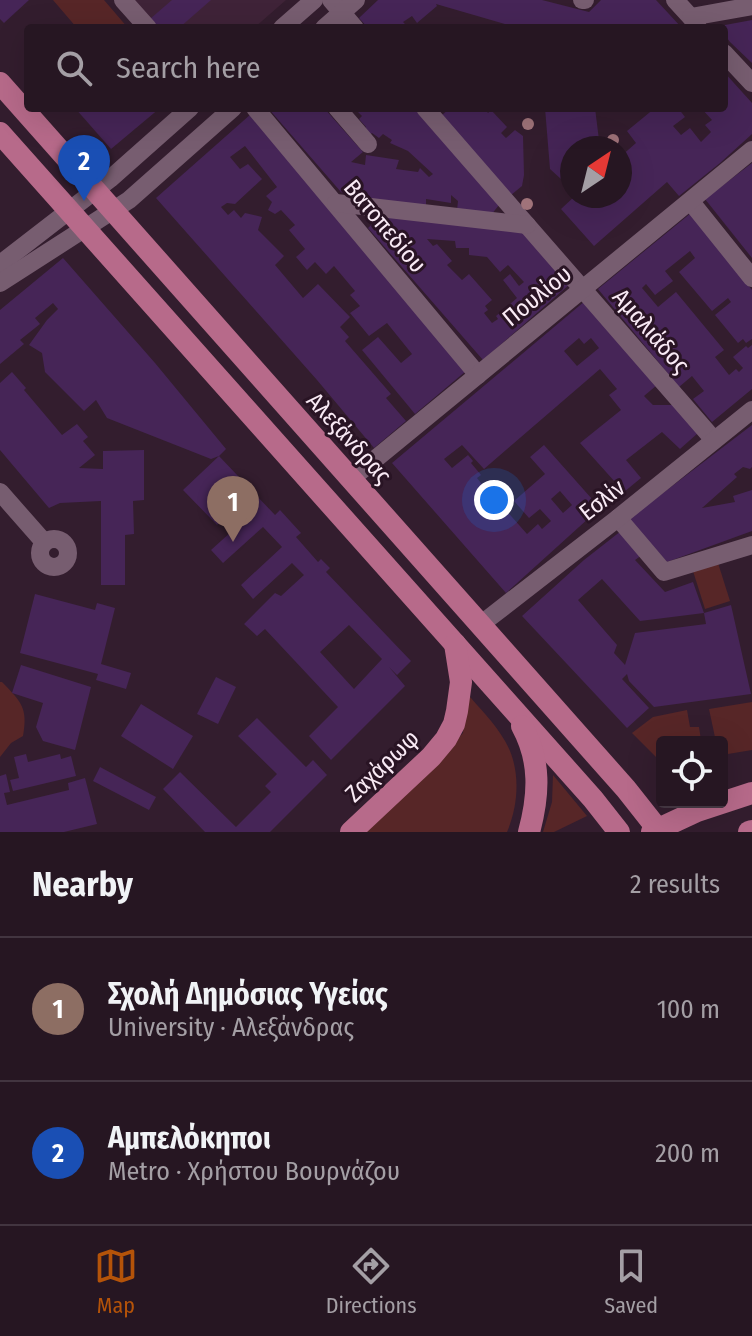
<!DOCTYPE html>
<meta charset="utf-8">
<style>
:root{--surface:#261622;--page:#32232f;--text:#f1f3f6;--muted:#a49fa5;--line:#423540;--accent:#b45309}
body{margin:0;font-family:"Fira Sans Condensed",sans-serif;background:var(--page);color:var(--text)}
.controls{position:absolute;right:24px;bottom:24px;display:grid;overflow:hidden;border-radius:8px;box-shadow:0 8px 32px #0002}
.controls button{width:72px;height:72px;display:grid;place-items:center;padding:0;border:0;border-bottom:2px solid var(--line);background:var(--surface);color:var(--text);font:40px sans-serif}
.compass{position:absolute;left:560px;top:136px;width:72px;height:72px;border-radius:50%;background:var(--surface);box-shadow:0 8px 32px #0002;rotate:35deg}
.you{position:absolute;left:494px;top:500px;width:28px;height:28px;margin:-20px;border:6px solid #fff;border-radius:50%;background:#1a73e8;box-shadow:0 0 0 12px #1a73e833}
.badge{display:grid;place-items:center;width:52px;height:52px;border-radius:50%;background:var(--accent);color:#fff;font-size:26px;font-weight:700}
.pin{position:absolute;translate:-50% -66px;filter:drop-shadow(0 2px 4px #0008)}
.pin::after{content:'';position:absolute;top:42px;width:28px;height:24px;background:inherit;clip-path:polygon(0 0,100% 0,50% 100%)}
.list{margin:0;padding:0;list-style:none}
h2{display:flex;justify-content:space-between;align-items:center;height:104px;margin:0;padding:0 32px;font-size:34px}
h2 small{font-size:26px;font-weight:400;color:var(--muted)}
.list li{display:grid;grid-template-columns:52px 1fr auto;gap:24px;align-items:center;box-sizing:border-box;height:144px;padding:0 32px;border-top:2px solid var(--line)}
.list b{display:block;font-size:30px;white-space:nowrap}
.list p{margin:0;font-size:26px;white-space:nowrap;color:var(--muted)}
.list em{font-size:26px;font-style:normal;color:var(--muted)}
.icon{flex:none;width:44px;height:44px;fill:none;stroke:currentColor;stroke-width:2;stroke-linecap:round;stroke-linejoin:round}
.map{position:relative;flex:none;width:752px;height:832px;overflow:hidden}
.search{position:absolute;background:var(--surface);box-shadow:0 8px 32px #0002;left:24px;right:24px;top:24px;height:88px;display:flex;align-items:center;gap:20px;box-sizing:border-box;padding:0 28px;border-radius:8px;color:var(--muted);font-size:30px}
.sheet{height:392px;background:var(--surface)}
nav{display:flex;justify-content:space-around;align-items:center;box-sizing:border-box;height:112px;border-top:2px solid var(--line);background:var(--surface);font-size:22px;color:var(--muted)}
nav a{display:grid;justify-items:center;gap:4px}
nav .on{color:var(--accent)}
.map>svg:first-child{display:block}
</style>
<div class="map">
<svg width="752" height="832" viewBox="0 0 752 832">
<rect width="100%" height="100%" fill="#331d2e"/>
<polygon fill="#3f2338" points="128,0 286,0 254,28 153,28"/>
<g fill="#572627">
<polygon points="53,0 104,0 128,28 77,28"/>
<polygon points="718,563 730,601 705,609 693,571"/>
<path d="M 0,682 L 2,682 C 21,702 28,707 23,736 L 11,743 L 0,757 Z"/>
<path d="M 466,692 C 479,708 495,723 505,741 C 521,768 519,804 507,832 L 364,832 L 402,797 L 463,733 Z"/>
<polygon points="752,702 752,750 722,755 722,742 716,742 709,709"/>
<polygon points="687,710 690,727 699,727 701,740 707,742 662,742 662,763 632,733 653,717"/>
<polygon points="553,775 587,816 554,832 543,832 552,802"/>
</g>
<g fill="#462557" fill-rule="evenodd">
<polygon points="0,0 29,0 4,23 0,19"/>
<polygon points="172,0 211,0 179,28 159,28 150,19"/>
<polygon points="378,0 542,0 589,12 601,0 656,0 682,28 616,28 614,26 611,28 519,28 436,4 437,6 417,23 412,16 403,22 409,28 368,28 359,18"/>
<polygon points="752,20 752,63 730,42 724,34 725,25"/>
<polygon points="724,72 752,103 752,134 720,163 679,196 667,182 594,246 561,209 575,196 620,196 620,157 636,143 627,131 655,108 678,108 685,117 673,126 681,135 690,128 701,142 711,132 705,125 712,120 701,108 724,108"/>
<polygon points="75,108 160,108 111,149"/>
<polygon points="268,108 324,108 363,152 351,162 365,165 366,155 399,160 396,169 418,172 420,168 429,177 433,174 408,151 390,143 392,140 383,134 379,138 372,133 366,138 362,133 366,127 359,119 362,116 354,108 415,108 499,205 491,215 457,210 458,201 451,195 451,203 426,199 426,206 348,196 341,192"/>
<polygon points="450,108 484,108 488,113 491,110 507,127 501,133 506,138 515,130 523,136 524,175 522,186 511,195 441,116"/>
<polygon points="545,108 595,108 600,148 572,148 572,189 550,169"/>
<polygon points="251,114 466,371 415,414 362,350 378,337 401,363 412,354 387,323 369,336 350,313 360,306 350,295 355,291 334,266 326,274 315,262 307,270 296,257 305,249 289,230 295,225 281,210 275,214 268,210 272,202 266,196 277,187 245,146 230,157 240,169 248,164 262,179 235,204 227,203 221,207 228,215 234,210 241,218 245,213 262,217 258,230 284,256 275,265 303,298 318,284 350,317 340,327 349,337 345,341 391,394 386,398 406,421 374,448 317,380 156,198"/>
<polygon points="752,163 752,258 705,199"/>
<polygon points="691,213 752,290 752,339 746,343 743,339 738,343 715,315 731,302 728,298 712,311 679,272 695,258 690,251 665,271 673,281 655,295 646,284 642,288 658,307 676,292 724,350 715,357 729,375 736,369 739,372 743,368 733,357 746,346 748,348 752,345 752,389 712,422 693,399 704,391 692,376 679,387 598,289"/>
<path d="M 383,214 L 520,228 L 570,284 L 483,360 L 368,228 ZM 427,239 L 455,241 L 456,248 L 469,248 L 469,255 L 487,257 L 500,272 L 508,265 L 524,282 L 519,286 L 510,274 L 503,280 L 517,298 L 496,316 L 498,319 L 492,323 L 484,313 L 488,310 L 485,306 L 492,300 L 469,274 L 462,280 L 447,265 L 452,261 L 437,244 L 433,246 Z"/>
<polygon points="63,258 155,363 226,449 219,456 211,459 107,418 96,400 84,411 45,372 42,353 29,345 47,320 58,309 53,303 35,318 40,324 20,340 24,344 0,364 0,310"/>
<path d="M 585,301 L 657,385 L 644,396 L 653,405 L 675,405 L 698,433 L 680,449 L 662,432 L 626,460 L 641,478 L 624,492 L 580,443 L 621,410 L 609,395 L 617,389 L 600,369 L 484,469 L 462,445 L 444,459 L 452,468 L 468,455 L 473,461 L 471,463 L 481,475 L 477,478 L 489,493 L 494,489 L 501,496 L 497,500 L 527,534 L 538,524 L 542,529 L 551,521 L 540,509 L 529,518 L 514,501 L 545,474 L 530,457 L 544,445 L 600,508 L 506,593 L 392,463 ZM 579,338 L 584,344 L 591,338 L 599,348 L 577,366 L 564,351 ZM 560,491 L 572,505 L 563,513 L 551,499 Z"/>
<polygon points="12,372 26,388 24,390 62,435 77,424 88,437 83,441 95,455 79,468 103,469 103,451 144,450 144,500 133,501 134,534 125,535 125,585 101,585 101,501 60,503 49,508 0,450 0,383"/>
<polygon points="752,425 752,467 750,469 743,467 734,474 737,477 702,508 735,502 733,496 752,490 752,531 667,562 629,519"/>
<path d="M 219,456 L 275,515 L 280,510 L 301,533 L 296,537 L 318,562 L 321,559 L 330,568 L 326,572 L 411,661 L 397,675 L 389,667 L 405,686 L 331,760 L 309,736 L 338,707 L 265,629 L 257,636 L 244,624 L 275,593 L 281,596 L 304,575 L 292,563 L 253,599 L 241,585 L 282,547 L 263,527 L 223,563 L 211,550 L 252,513 L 240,503 L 217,525 L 183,490 ZM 349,625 L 382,659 L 354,689 L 320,652 Z"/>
<path d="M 621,531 L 642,555 L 635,560 L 665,592 L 693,582 L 704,613 L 731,605 L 751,694 L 654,707 L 629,681 L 627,674 L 622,679 L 649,708 L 627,728 L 522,616 L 584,560 ZM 602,579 L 640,621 L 704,613 L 706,624 L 635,633 L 625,665 L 614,653 L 617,645 L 578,600 Z"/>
<polygon points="35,594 95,610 97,603 115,608 101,664 131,673 126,689 96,680 98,674 20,653"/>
<polygon points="21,665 91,687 75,750 43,741 36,727 43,703 12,693"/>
<polygon points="216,677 236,687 218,724 197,714"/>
<polygon points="141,704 193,736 173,769 121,736"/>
<polygon points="257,718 306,767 313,760 327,775 270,832 205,832 163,789 180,772 236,827 271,792 265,786 277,774 238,736"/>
<polygon points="26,754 28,762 60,754 61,759 71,756 76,776 13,791 10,780 19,778 14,757"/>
<polygon points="100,767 156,797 149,810 93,781"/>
<polygon points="6,774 10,792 4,793 7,805 69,790 68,783 85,778 97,824 64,832 0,832 0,776"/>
</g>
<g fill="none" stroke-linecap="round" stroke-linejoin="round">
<g stroke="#775d70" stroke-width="18">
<polyline points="123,0 148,28"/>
<polyline points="331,0 355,28"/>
<polyline points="582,0 585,0"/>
<polyline points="675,0 697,24"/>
<polyline points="691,17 752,6"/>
<polyline points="282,28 314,0"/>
<polyline points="324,28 356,0"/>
<polyline points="724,53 752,83"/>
<polyline points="255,108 478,375"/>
<polyline points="337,108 368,144"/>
<polyline points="425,108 714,440"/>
<polyline points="691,202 752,278"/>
<polyline points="336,203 527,225"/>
<polyline points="0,264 110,179 190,108"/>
<polyline points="0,283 129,200 233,108"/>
<polyline points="351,479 752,150"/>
<polyline points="0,492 44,542"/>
<polyline points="618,518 664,572 752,545"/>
<circle cx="54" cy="553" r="14"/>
<polyline points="480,625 618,518 752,410"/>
</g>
<g stroke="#b76a8a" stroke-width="22">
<polyline points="0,83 626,789 660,832"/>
<polyline points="0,133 593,799 619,832"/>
<path d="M 522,726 C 541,761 539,795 529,832"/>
<polyline points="351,832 431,757 446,739 454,724 457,711 461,682 455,644"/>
<polyline points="652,832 697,811 752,793"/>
<polyline points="749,832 752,831"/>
</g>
</g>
<g fill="#a0737a">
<circle cx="528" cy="124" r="6"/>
<circle cx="613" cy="140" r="6"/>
<circle cx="527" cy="204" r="6"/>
</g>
<g text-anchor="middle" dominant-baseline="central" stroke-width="6" stroke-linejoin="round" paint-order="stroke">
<g font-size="24" fill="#f9eaf5" stroke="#291424">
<text transform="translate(385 226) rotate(50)">Βατοπεδίου</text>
<text transform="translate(537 296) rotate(-39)">Πουλίου</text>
<text transform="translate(651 331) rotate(49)">Αμαλιάδος</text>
<text transform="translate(349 438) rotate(48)">Αλεξάνδρας</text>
<text transform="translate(602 500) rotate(-38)">Εσλίν</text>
<text transform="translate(382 766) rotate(-44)">Ζαχάρωφ</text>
</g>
</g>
</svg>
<div class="controls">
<button><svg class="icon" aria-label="locate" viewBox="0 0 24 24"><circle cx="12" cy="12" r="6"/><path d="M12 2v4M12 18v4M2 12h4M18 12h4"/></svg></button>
</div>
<svg class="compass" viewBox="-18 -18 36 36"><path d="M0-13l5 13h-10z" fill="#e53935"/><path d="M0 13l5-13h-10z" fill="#a49fa5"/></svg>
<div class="you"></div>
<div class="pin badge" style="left:233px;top:542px;background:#8d6e63">1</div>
<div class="pin badge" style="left:84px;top:201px;background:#1a4fb4">2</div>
<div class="search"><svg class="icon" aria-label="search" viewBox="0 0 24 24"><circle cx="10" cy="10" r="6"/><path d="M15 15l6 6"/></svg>Search here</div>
</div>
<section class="sheet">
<h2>Nearby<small>2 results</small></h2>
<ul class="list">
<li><span class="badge" style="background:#8d6e63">1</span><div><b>Σχολή Δημόσιας Υγείας</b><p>University · Αλεξάνδρας</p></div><em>100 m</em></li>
<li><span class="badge" style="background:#1a4fb4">2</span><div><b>Αμπελόκηποι</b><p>Metro · Χρήστου Βουρνάζου</p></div><em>200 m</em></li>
</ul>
</section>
<nav>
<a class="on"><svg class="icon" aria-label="map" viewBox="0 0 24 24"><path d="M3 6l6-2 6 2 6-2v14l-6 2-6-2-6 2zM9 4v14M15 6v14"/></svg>Map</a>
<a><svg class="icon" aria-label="directions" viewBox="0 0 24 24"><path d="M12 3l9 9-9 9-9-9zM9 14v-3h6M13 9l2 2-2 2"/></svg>Directions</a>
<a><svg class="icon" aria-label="saved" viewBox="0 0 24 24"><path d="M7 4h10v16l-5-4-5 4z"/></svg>Saved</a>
</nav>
